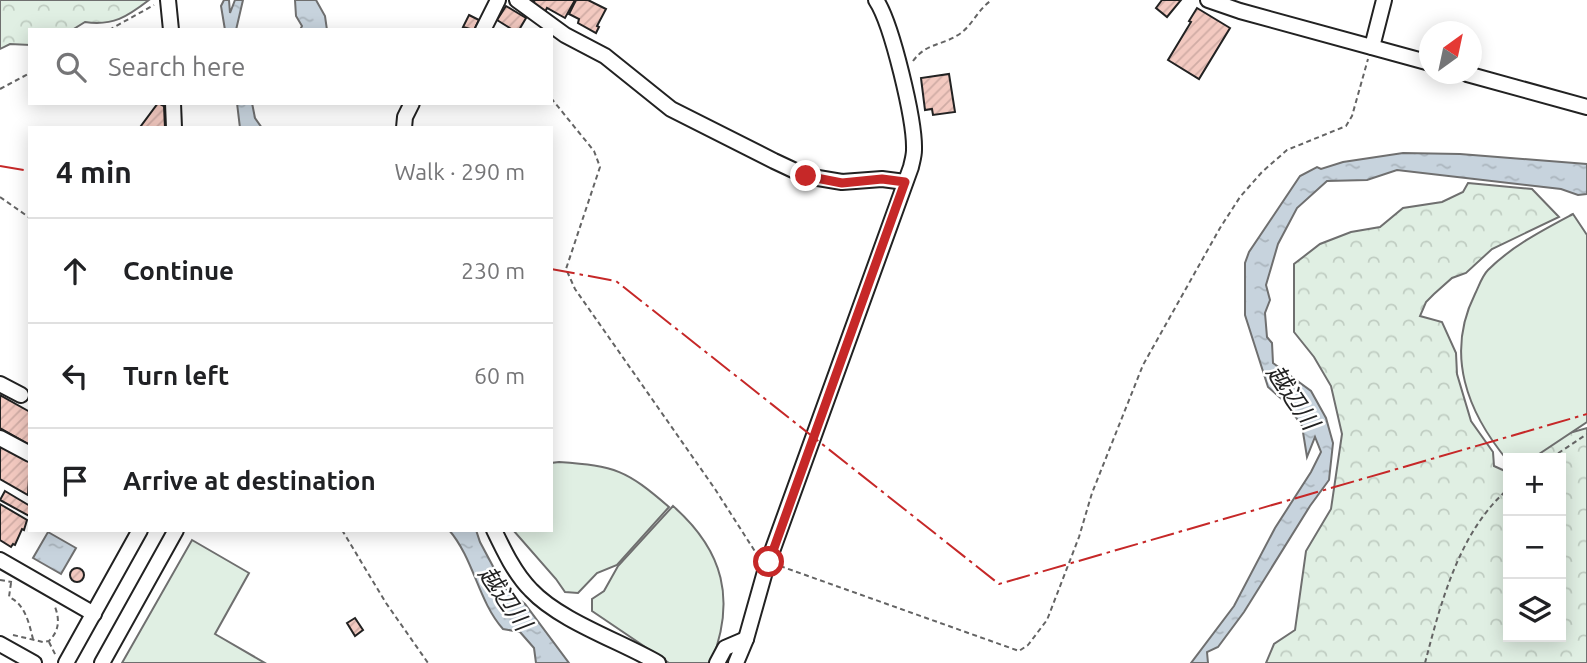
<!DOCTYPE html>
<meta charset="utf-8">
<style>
:root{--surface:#fff;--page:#f2f2f2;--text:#202124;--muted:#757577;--line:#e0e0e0}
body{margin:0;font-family:Ubuntu,"Noto Sans JP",sans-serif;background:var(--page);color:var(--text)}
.controls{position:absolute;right:21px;bottom:21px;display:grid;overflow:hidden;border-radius:0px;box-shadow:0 4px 18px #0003}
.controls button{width:63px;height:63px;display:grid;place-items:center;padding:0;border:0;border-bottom:2px solid var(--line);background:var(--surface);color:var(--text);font:35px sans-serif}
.compass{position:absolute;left:1419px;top:21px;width:63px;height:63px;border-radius:50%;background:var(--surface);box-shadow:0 4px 18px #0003;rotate:33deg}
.stop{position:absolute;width:21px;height:21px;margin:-16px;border:5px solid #c62828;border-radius:50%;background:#fff}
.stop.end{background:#c62828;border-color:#fff;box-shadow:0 2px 7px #0008}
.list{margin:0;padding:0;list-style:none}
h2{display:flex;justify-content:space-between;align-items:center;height:91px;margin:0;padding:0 28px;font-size:30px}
h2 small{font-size:23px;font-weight:400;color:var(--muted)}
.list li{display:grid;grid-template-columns:46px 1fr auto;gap:21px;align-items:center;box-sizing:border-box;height:105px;padding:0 28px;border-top:2px solid var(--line)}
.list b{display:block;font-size:26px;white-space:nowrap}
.list em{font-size:23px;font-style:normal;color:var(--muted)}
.icon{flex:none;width:38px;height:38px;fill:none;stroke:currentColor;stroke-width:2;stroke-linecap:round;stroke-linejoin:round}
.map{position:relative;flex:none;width:1587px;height:663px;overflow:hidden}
.search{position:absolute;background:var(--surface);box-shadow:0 4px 18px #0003;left:28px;top:28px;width:525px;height:77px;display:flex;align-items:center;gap:18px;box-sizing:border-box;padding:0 24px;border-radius:0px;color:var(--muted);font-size:26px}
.panel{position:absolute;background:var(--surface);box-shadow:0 4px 18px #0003;left:28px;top:126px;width:525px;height:406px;border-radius:0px}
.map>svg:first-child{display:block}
</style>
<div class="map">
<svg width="1587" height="663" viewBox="0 0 1587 663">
<defs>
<pattern id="forest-crowns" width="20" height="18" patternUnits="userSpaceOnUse" patternTransform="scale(1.75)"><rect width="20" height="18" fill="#e0efe3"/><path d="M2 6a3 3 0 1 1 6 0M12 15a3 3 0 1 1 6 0" fill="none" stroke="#c0cdc2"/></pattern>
<pattern id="water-ripples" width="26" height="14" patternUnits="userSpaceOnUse" patternTransform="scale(1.75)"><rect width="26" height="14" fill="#c7d3dd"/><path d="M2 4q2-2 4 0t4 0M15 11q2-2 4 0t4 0" fill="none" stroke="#abb5bd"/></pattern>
<pattern id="building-hatch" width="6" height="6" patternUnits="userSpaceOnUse" patternTransform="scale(1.75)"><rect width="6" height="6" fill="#f3c9c0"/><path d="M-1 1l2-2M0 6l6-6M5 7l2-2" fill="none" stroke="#d0aca5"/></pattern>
</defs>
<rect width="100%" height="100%" fill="#fff"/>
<g fill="url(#forest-crowns)" stroke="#6f6f6f" stroke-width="2">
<path d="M 0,0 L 149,0 C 127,17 113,26 85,22 L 72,30 L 30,30 L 30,45 L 10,44 L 0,49 Z"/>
<polygon points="1468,183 1532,189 1559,217 1492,249 1466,273 1452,278 1434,294 1426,302 1420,316 1442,322 1456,353 1457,374 1471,421 1493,452 1494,466 1505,471 1508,469 1508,637 1561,637 1561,458 1527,458 1566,434 1587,428 1587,663 1266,663 1274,644 1295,630 1306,551 1331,509 1342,434 1331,386 1314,357 1294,332 1294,264 1320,244 1351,232 1380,227 1403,208 1442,202 1463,192"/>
</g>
<g fill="#e0efe3" stroke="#6f6f6f" stroke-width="2">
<path d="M 1573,214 L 1587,235 L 1587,422 L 1533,458 L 1508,458 L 1508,461 C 1467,412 1445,354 1475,294 C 1479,286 1482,276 1488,270 C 1512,246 1543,230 1573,214 Z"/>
<path d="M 559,462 C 616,466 626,470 669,507 L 617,565 L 597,573 L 578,593 L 565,592 L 556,579 L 513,530 L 551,530 L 551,463 Z"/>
<path d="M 673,506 C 724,551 736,600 711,663 L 669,663 L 592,611 L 592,599 L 604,591 L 618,566 Z"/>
<polygon points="192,540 249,573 215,634 265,663 122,663"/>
</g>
<g fill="url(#water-ripples)" stroke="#6f6f6f" stroke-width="2">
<polygon points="224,0 229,0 230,13 235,0 243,0 236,30 225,30 221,6"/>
<polygon points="295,0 316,0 325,16 327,30 300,30 302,26 296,16"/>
<polygon points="237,103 252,103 255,118 262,128 240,128"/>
<polygon points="1403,153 1460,154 1587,164 1587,194 1578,195 1561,189 1397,170 1367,180 1327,181 1297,208 1278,244 1266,285 1270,300 1265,313 1267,337 1272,343 1273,363 1311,391 1326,418 1333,443 1329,480 1310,506 1244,612 1218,647 1207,652 1208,663 1191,663 1234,606 1275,528 1311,472 1321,452 1315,437 1307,457 1302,426 1285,402 1268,387 1245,315 1245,263 1249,252 1300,176 1317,167 1321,169 1343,162"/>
<path d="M 449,530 L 476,530 L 480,542 L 504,587 L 525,604 L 569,663 L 536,663 L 534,648 L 520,632 L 503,629 C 478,601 474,559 449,530 Z"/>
<polygon points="48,532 76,548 61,574 33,558"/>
</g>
<g fill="url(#building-hatch)" stroke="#222" stroke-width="2">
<polygon points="530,0 575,0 565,18 547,8 545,12 532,5 534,2"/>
<polygon points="576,0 588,0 606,9 597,26 599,27 596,33 578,23 579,19 569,14"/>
<polygon points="1162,0 1181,0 1167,17 1156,8"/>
<polygon points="506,6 526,18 519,30 513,30 497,20"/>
<polygon points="1197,8 1230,28 1199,79 1168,60 1191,22 1189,21"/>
<polygon points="469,15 479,20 474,30 463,27"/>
<polygon points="949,74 955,112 933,115 932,109 925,110 921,78"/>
<polygon points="158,103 164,106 165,128 143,128 141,126"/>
<polygon points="0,395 30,412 30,445 0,428"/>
<polygon points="0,445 30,462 28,495 0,479"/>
<polygon points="5,491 30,506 29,516 0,500"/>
<polygon points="0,504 27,520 24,530 22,529 15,545 13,544 11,547 0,540"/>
<circle cx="77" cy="575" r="7"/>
<polygon points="355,618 363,630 355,636 347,623"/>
</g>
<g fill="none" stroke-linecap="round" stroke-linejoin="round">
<defs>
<g id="minor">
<polyline points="168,0 171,30"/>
<polyline points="517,0 565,35 605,56 671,109 774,161 806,176 842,182 882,179 905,182"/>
<polyline points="1208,0 1240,11 1430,63"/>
<polyline points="483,30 498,0"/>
<polyline points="1372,47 1384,0"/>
<polyline points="1467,74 1587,107"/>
<polyline points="173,103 174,128"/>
<polyline points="404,128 405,117 412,103"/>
<polyline points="0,384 21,395"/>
<polyline points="0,438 30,454"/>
<path d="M 494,530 C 504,551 515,574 531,590 C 560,621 620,641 658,663"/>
<polyline points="0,560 94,614"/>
<polyline points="0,644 34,663"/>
<polyline points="66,663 140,530"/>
<polyline points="102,663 176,530"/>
<polyline points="717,663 725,648 746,639"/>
<path d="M 736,663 L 746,639 L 766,568 L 911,167 C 912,162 914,156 914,150 C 915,121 892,24 876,0"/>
</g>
</defs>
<use href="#minor" stroke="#222" stroke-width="18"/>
<g stroke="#646464" stroke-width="2" stroke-dasharray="5 3.5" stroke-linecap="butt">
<polyline points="109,30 154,5"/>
<path d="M 913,61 C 927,42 943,46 961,33 C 973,24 979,8 992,0"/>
<polyline points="0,89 30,73"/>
<polyline points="551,98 594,151 600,167 566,269 575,289 715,489 756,553"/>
<polyline points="0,197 30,218"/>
<polyline points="1551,458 1587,434"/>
<polyline points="342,530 386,603 428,663"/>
<polyline points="780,566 1019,651 1028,645 1047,620 1079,537 1092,493 1143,365 1220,228 1240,197 1262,172 1287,150 1346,126 1352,116 1368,59"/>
<polyline points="0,580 12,582"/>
<path d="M 11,583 L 9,597 C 25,604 29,623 33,639"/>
<path d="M 13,635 L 43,642 L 49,641 C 59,631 60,620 55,607"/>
<polyline points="49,642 56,656"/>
<path d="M 1425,663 C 1441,602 1459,532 1508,489"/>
</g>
<use href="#minor" stroke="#fff" stroke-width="14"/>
<g stroke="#c62828" stroke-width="2" stroke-dasharray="24 5 3.5 5" stroke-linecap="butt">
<polyline points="0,166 30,171"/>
<polyline points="551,269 616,281 999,584 1587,414"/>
</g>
</g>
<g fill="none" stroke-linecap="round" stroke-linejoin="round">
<polyline stroke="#c62828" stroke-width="9" points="769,562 905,182 882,179 842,183 806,176"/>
</g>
<g text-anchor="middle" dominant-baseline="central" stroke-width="5" stroke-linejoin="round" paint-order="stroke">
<g font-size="24" font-style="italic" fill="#222" stroke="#fff">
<text transform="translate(1293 397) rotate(56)">越辺川</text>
<text transform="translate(505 598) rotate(55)">越辺川</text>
</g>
</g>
</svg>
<div class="controls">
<button>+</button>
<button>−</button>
<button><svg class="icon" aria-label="layers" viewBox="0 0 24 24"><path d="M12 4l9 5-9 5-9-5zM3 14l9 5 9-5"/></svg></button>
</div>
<svg class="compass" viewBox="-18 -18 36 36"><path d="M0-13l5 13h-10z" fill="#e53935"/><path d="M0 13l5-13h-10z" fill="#757577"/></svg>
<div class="stop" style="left:769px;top:562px"></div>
<div class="stop end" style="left:806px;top:176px"></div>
<div class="search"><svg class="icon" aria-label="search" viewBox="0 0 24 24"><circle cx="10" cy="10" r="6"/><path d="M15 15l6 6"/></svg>Search here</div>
<section class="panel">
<h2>4 min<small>Walk · 290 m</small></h2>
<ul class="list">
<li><svg class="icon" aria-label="ahead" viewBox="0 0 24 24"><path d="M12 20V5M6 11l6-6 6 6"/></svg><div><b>Continue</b></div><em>230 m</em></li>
<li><svg class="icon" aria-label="left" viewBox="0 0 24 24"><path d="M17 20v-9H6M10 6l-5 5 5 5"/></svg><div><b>Turn left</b></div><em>60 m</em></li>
<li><svg class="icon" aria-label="arrive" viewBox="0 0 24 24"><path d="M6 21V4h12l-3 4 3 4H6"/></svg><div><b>Arrive at destination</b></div></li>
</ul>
</section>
</div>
